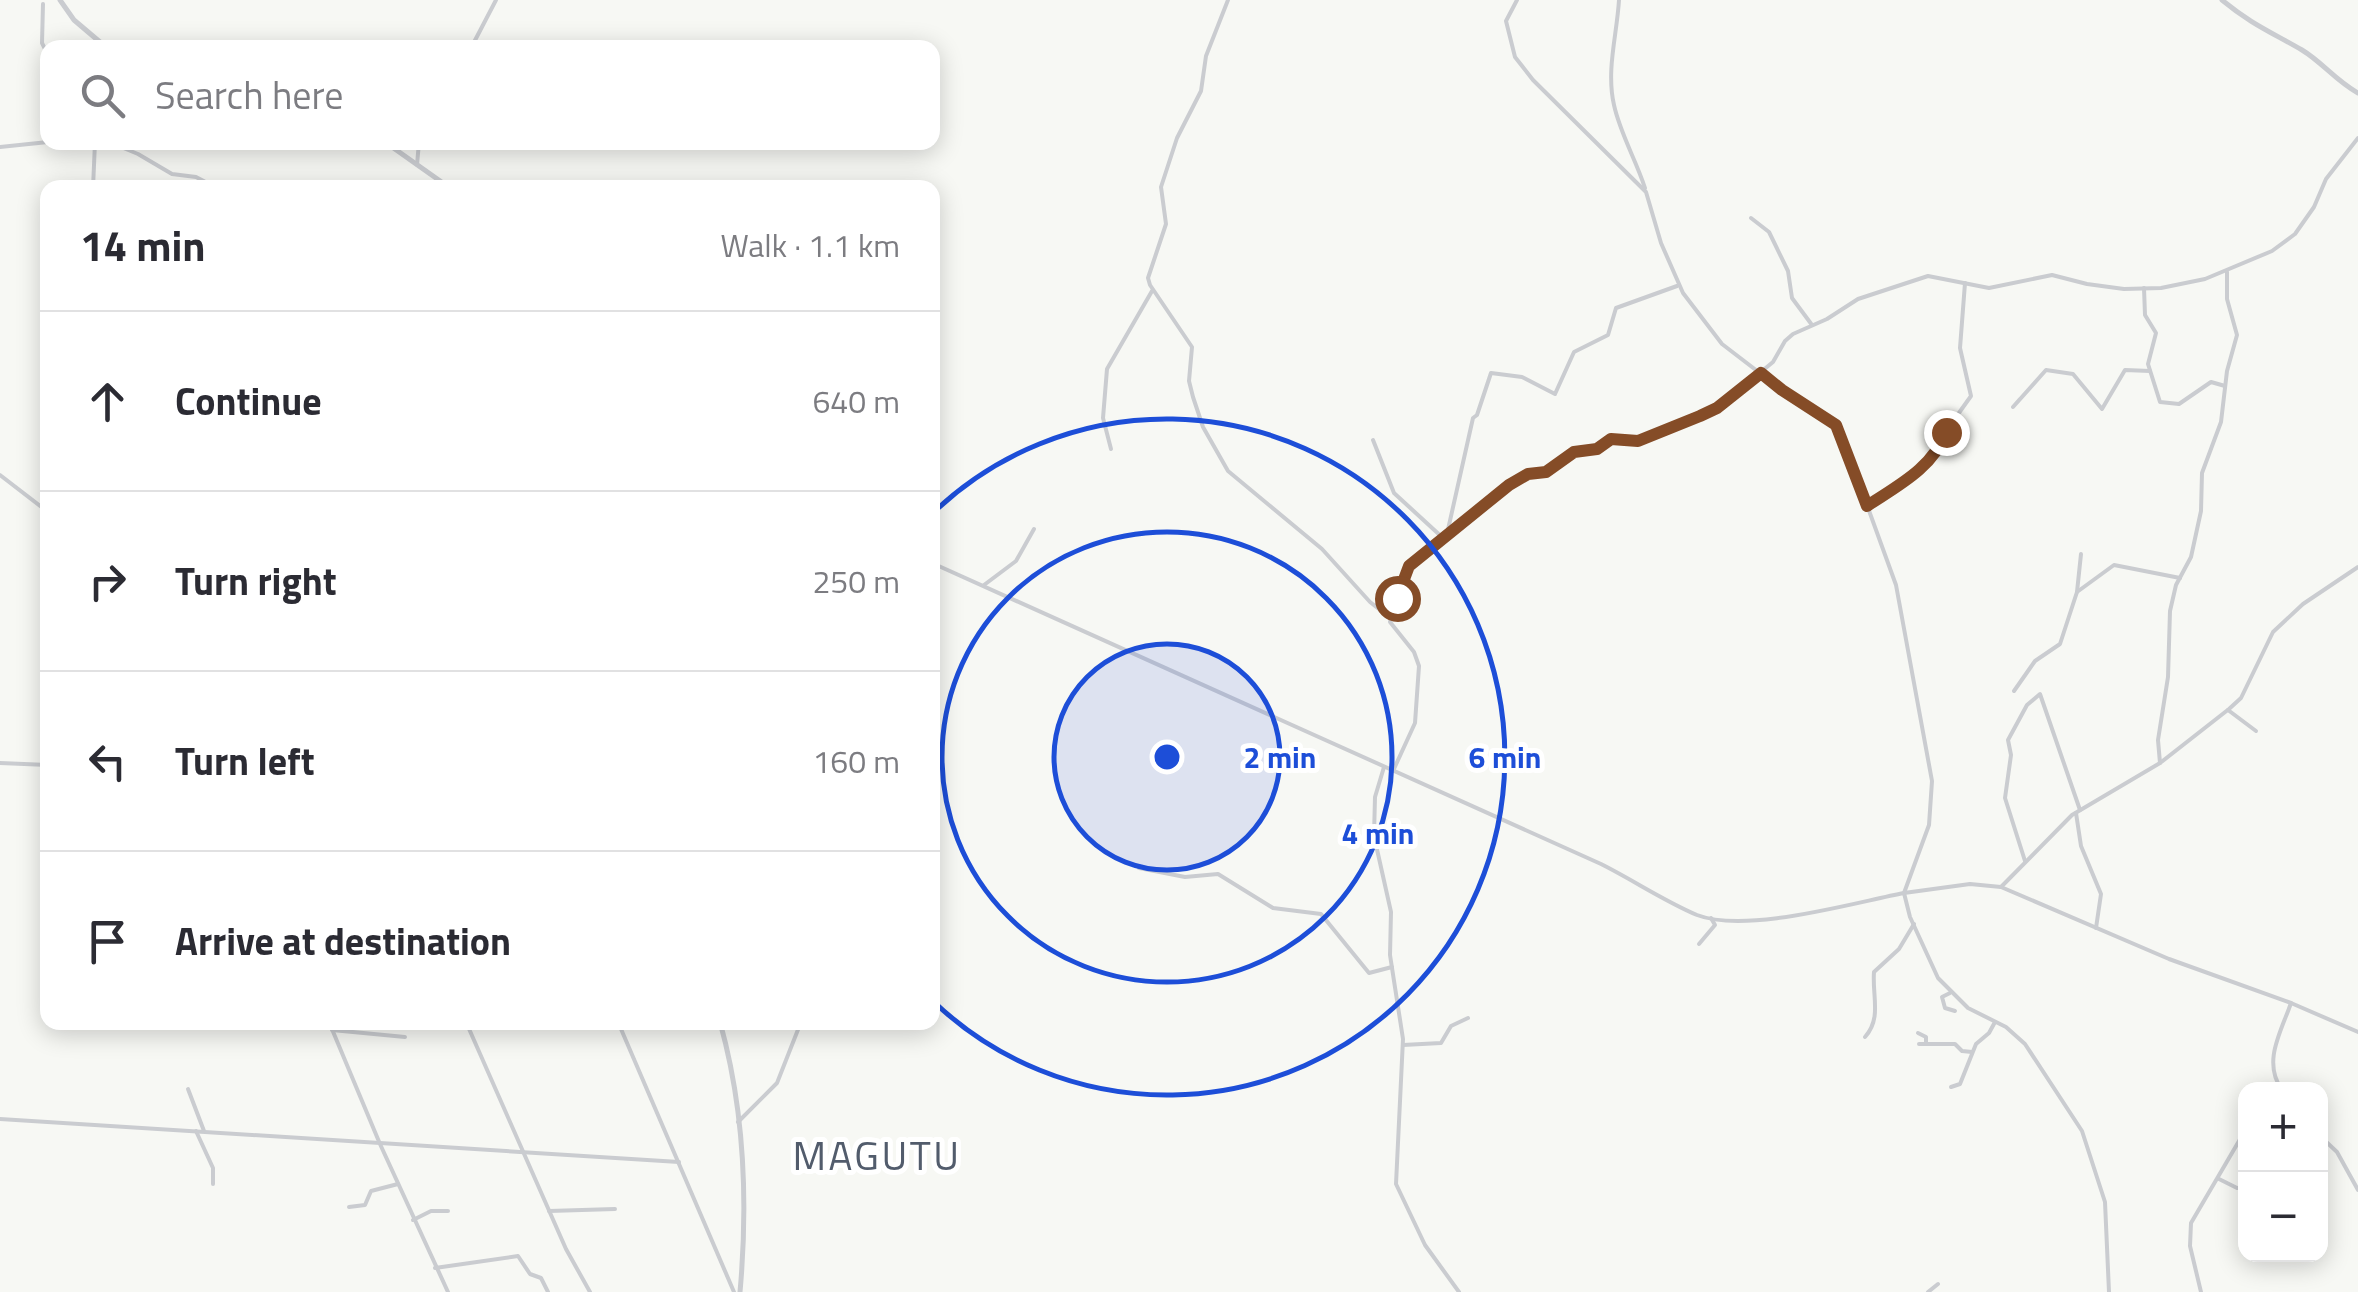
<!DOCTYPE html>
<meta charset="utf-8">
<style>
:root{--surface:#fff;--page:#f7f7f7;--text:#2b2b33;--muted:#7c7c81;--line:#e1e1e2}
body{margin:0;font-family:"Titillium Web",sans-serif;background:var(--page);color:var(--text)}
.controls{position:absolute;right:30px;bottom:30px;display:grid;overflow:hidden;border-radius:20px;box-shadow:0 5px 25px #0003}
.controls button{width:90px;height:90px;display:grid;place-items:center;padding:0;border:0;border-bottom:2px solid var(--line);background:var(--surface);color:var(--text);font:50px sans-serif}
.stop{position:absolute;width:30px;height:30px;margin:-22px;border:8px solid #854c27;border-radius:50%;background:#fff}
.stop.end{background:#854c27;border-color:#fff;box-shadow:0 2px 10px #0008}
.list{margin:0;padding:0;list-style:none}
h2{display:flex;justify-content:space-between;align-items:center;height:130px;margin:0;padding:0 40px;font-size:42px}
h2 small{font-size:32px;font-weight:400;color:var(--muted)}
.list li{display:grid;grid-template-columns:65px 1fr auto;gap:30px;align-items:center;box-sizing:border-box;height:180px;padding:0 40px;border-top:2px solid var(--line)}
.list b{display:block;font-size:38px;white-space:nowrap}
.list em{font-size:32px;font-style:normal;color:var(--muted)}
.icon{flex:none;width:55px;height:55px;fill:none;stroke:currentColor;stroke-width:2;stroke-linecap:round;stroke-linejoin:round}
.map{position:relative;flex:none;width:2358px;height:1292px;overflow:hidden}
.search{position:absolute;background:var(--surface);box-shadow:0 5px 25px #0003;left:40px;top:40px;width:900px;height:110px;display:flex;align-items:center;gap:25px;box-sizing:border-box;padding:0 35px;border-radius:20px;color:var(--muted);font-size:38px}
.panel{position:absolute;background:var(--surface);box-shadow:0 5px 25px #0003;left:40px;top:180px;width:900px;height:850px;border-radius:20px}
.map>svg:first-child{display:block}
</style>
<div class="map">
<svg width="2358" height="1292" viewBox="0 0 2358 1292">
<rect width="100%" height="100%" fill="#f7f8f4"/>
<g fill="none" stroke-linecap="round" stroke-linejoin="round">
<g stroke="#caccd0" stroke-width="4">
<polyline points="1228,0 1206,56 1201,91 1177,138 1161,187 1166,224 1148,278 1150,285 1192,347 1189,381 1193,397 1203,427 1228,471 1322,549 1370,602 1389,617"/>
<polyline points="1517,0 1506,21 1515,57 1533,80 1646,192 1661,243 1683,293 1722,344 1782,390 1830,419 1843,439 1896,585 1932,781 1929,825 1904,893 1970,884 2001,887 2169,959 2291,1003 2358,1032"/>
<path d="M 1619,0 C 1617,35 1606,70 1614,105 C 1620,133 1636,160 1645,188"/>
<polyline points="43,4 42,43 48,55"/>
<polyline points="471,48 496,0"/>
<polyline points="109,142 138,154 172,174 196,177 217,188"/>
<polyline points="0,147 48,142"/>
<polyline points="417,165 419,142"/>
<polyline points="93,188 95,142"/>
<polyline points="1751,218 1769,232 1788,271 1792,298 1812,325"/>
<polyline points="2144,288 2145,315 2156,333 2148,364 2160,402 2179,404 2211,382 2225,386"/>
<polyline points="2020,399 2013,407 2046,370 2073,374 2102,409 2125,370 2150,371"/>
<polyline points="1373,440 1394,493 1443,538"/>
<polyline points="1111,449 1103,418 1107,369 1152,291"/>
<polyline points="0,475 48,512"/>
<polyline points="1867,506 1911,477 1937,452 1946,431 1971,396 1960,348 1965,283"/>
<polyline points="1447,534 1473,418 1477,415 1491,373 1522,377 1555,394 1574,352 1608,335 1616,308 1677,286"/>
<path d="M 932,563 L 1601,864 C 1633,880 1664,901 1697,915 C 1746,934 1852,903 1904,893 L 1910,917 L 1938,978 L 1968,1008 L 2006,1027 L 2025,1044 L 2082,1131 L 2105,1202 L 2109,1292"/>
<polyline points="984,585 1016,561 1034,529"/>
<polyline points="2077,592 2081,554"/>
<polyline points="2014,691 2035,661 2060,644 2077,592 2114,565 2180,578"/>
<polyline points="2228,710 2256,731"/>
<polyline points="0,763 48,765"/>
<polyline points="2160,763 2158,740 2168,677 2170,611 2176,585 2191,557 2201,511 2202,473 2221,422 2227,371 2237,335 2227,299 2227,272"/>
<polyline points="1384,767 1375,797 1374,836 1391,912 1390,955 1403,1039 1396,1184 1425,1245 1459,1292"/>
<polyline points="1393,771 1415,723 1419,666 1414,652 1390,622 1409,566 1509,485 1528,474 1552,469 1574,452 1592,451 1611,439 1638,441 1717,408 1773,362 1785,341 1793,334 1827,319 1858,299 1928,276 1989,288 2052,275 2087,284 2124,289 2161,288 2205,279 2272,251 2295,234 2314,207 2326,179 2358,138"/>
<polyline points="2076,813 2081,846 2101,894 2096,928"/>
<polyline points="2025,861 2005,798 2011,755 2008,740 2027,705 2040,694 2080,810"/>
<polyline points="1139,868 1185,877 1218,874 1273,908 1321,914 1369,973 1392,967"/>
<polyline points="2001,887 2072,815 2160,763 2229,709 2241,698 2273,632 2303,604 2358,567"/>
<polyline points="1699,944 1715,925 1711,918"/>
<polyline points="1950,993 1942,997 1945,1008 1955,1011"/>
<polyline points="329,1022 380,1144 448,1292"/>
<polyline points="466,1022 566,1249 590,1292"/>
<polyline points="618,1022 734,1292"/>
<polyline points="332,1030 405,1037"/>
<polyline points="1918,1033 1926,1037 1926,1044"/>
<path d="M 1865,1037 C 1882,1018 1872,996 1874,972 L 1899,949 L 1914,924"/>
<polyline points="1919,1044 1955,1044 1962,1051 1972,1052"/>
<polyline points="1403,1045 1441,1043 1451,1026 1468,1018"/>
<polyline points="1951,1087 1960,1084 1976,1044 1989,1033 1995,1022"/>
<polyline points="188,1089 204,1131"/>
<path d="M 2282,1090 C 2262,1062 2281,1032 2291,1003"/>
<polyline points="0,1119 679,1162"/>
<polyline points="738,1122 777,1083 801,1022"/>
<polyline points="196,1131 213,1168 213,1184"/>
<polyline points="2320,1136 2337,1152 2358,1190"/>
<polyline points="2219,1179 2237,1188 2246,1187"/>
<polyline points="349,1207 365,1205 371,1191 398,1184"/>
<polyline points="549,1211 615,1209"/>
<polyline points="413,1220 431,1211 448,1211"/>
<polyline points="435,1268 518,1256 530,1274 541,1278 548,1292"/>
<polyline points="1928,1292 1938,1284"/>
<polyline points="2201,1292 2190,1246 2191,1223 2246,1129"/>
</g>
<g stroke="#caccd0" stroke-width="5">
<polyline points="60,0 74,20 107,48"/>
<path d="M 2222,0 C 2251,24 2271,32 2302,50 C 2322,62 2336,81 2358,93"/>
<polyline points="385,142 450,188"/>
<path d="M 720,1022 C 744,1108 748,1203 740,1292"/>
</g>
</g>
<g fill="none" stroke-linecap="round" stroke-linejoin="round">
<path stroke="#854c27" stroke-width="12" d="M 1397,598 L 1409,566 L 1509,485 L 1528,474 L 1546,472 L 1574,452 L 1597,449 L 1611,439 L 1638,441 L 1700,416 L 1717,408 L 1761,373 L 1782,390 L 1836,425 L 1867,506 C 1897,486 1933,468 1946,432"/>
</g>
<circle cx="1167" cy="757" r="113" fill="#1d4ed8" fill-opacity=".12"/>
<g fill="none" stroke="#1d4ed8" stroke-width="5">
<circle cx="1167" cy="757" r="113"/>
<circle cx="1167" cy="757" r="225"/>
<path d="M934 512A338 338 0 1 1 934 1002"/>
</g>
<g text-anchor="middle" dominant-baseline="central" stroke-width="10" stroke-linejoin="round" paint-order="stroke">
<g font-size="40" letter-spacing="2.5" fill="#525c6c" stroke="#fff">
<text x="877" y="1155">MAGUTU</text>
</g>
</g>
<circle cx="1167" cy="757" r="15" fill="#1d4ed8" stroke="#fff" stroke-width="5"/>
<g font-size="30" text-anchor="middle" font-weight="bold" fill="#1d4ed8" stroke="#fff" stroke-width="10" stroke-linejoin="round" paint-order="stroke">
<text x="1280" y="768">2 min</text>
<text x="1505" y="768">6 min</text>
<text x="1378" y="844">4 min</text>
</g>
</svg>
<div class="controls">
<button>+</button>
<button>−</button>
</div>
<div class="stop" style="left:1397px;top:598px"></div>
<div class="stop end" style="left:1946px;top:432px"></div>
<div class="search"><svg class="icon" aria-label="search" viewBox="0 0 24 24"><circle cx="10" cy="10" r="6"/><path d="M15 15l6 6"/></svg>Search here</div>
<section class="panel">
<h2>14 min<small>Walk · 1.1 km</small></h2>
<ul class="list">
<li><svg class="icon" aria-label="ahead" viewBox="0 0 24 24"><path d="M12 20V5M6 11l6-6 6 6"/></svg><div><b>Continue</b></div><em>640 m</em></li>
<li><svg class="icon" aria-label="right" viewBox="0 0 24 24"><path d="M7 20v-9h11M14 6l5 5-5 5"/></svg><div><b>Turn right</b></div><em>250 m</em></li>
<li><svg class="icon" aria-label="left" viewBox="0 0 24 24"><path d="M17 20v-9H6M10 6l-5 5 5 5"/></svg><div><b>Turn left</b></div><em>160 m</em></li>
<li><svg class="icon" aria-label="arrive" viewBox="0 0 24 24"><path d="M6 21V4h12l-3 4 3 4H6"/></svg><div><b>Arrive at destination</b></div></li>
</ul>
</section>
</div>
